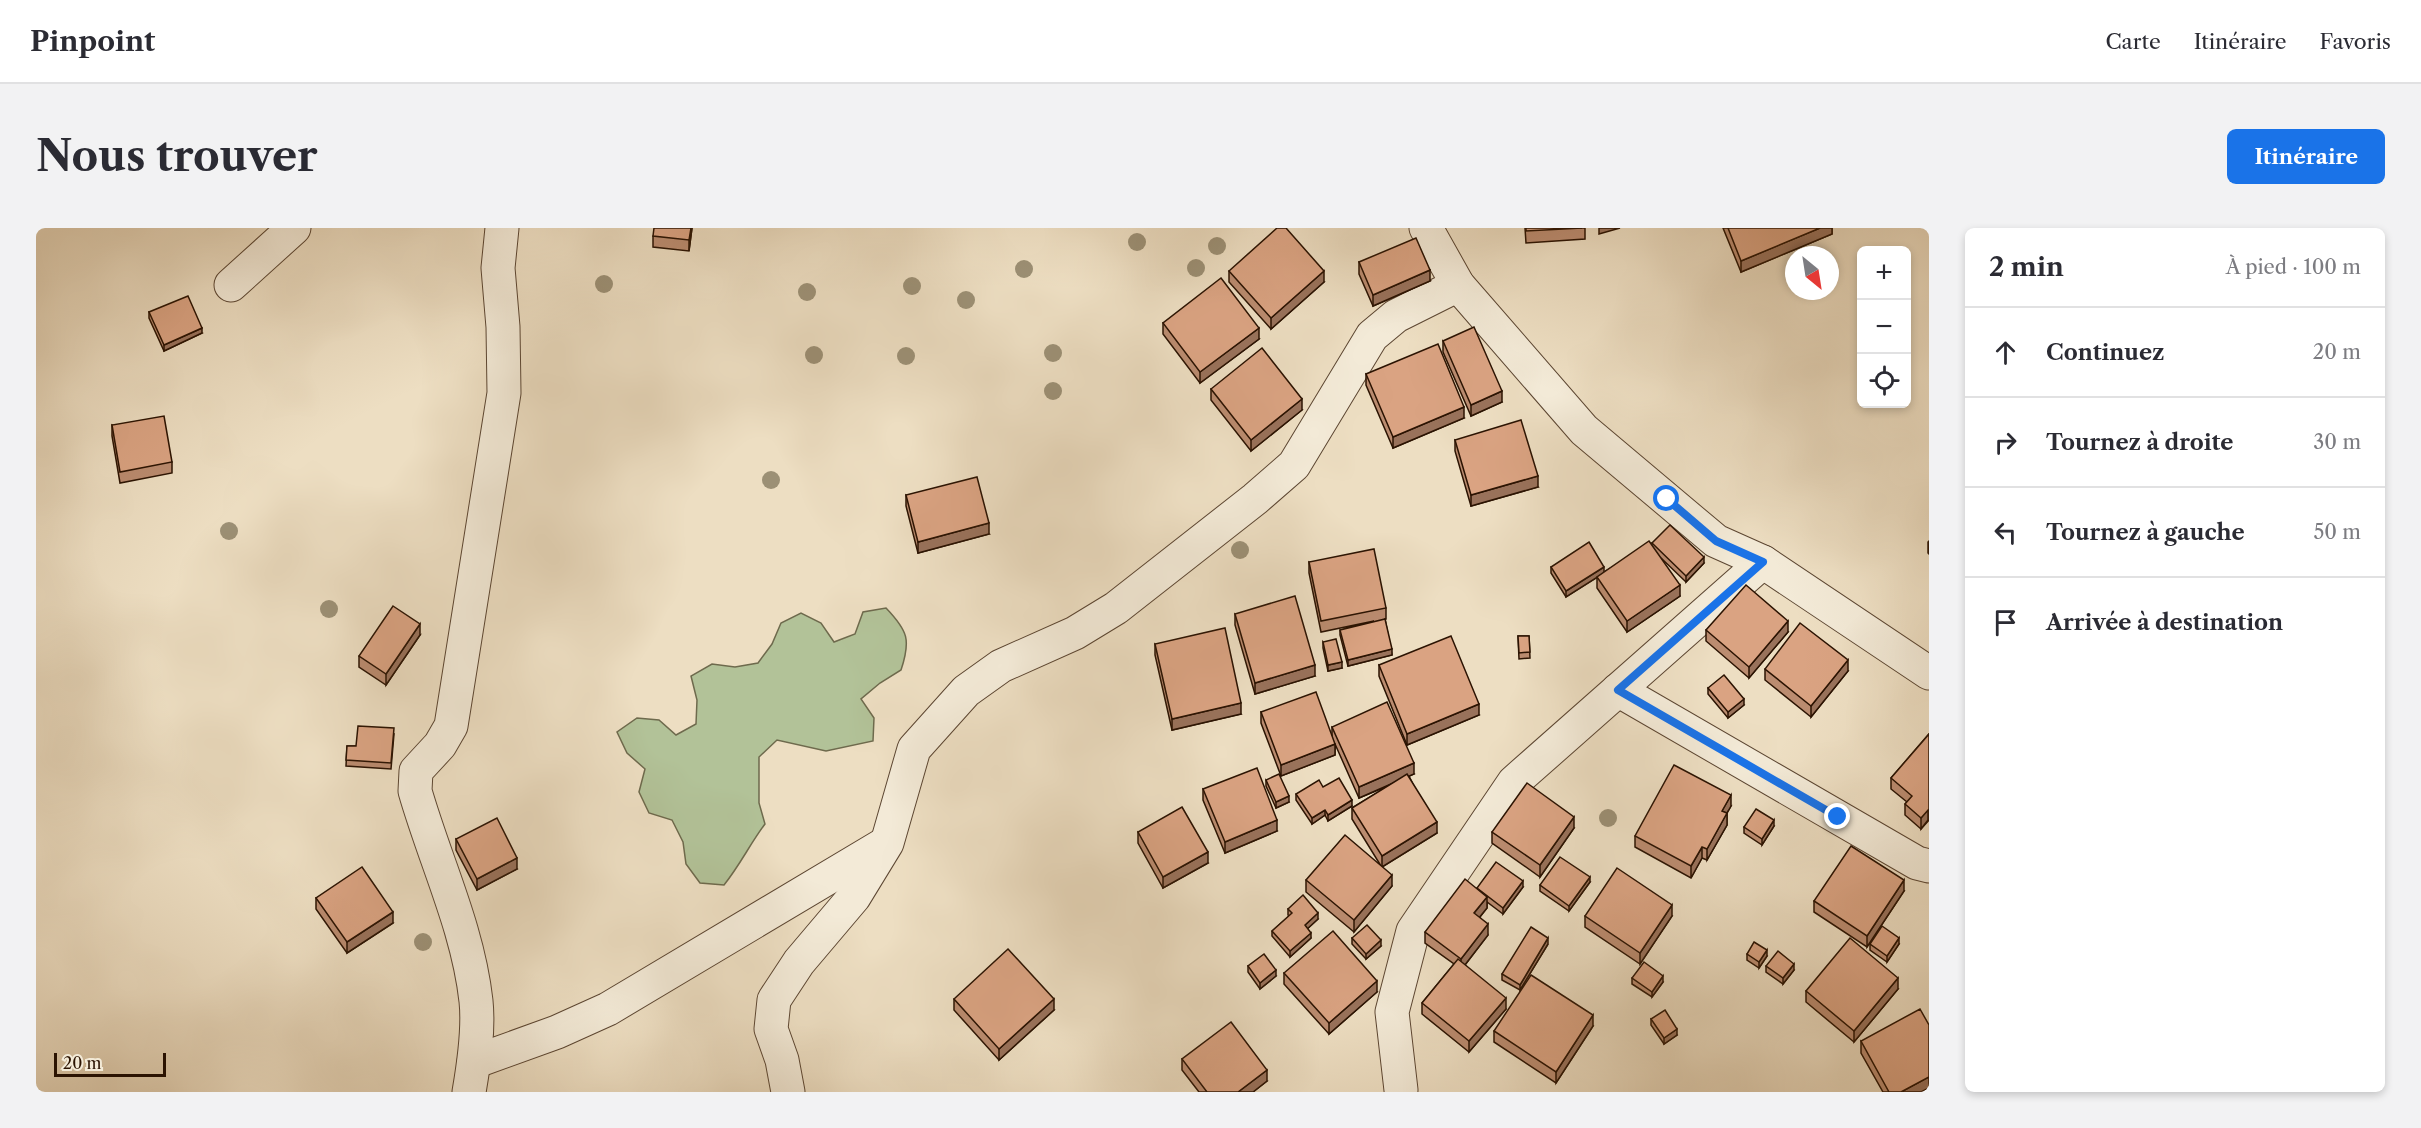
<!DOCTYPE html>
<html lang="fr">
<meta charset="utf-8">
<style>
:root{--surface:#fff;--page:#f2f2f3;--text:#2b2b33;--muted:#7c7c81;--line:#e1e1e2;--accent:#1a73e8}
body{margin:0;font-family:"Libre Caslon Text",serif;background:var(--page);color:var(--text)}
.controls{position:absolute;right:18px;top:18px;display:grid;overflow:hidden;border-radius:9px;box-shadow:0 3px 9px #0003}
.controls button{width:54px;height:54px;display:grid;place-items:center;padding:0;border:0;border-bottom:2px solid var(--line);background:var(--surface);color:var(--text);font:30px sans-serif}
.compass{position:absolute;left:1749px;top:18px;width:54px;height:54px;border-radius:50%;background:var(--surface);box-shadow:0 3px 9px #0003;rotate:150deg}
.scale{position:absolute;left:18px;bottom:15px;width:112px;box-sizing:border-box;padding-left:6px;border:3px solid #2b1302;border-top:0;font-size:16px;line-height:21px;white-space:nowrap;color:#2b1302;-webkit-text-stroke:4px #f3ead7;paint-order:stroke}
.stop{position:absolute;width:18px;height:18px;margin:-14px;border:4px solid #1a73e8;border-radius:50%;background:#fff}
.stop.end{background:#1a73e8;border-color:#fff;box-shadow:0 2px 6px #0008}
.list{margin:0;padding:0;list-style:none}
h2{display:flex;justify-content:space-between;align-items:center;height:78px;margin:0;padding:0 24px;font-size:26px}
h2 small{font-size:20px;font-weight:400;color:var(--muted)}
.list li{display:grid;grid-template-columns:39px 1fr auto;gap:18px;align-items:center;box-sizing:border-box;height:90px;padding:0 24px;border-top:2px solid var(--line)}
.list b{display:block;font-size:22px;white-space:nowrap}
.list em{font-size:20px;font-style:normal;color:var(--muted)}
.icon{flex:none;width:33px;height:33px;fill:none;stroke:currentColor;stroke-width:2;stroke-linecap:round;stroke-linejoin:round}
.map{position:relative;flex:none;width:1893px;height:864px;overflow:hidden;border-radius:9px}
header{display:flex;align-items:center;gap:36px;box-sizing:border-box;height:84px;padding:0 30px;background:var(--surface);border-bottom:2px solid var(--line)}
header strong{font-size:28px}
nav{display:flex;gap:33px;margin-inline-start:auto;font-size:21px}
.intro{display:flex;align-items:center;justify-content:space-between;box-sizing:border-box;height:144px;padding:0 36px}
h1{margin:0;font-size:42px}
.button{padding:15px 27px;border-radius:9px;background:var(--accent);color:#fff;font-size:21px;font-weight:700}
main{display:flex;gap:36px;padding:0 36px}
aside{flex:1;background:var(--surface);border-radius:9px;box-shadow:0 3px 9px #0003}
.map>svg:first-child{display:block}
</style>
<header>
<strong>Pinpoint</strong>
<nav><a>Carte</a><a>Itinéraire</a><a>Favoris</a></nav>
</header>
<div class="intro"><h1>Nous trouver</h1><a class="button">Itinéraire</a></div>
<main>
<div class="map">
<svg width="1893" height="864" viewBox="0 0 1893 864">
<rect width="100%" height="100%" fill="#eddec2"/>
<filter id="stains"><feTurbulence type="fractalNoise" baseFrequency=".00333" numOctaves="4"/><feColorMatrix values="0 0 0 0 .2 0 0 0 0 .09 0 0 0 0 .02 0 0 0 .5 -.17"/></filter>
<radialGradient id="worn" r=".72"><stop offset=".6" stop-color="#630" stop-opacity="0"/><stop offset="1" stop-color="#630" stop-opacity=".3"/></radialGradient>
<path fill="#b2c298" stroke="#6e6a4d" stroke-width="1.5" d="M 850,380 C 872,403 875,412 865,442 L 844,455 L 825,471 L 838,490 L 837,513 L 790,523 L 741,512 L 723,529 L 723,575 L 729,596 C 714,616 704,637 688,657 L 664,655 L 650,636 L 647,614 L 636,592 L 613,585 L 603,564 L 609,541 L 591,525 L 581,504 L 601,490 L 623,492 L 640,507 L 660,496 L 661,472 L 655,448 L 676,436 L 699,439 L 722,435 L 736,416 L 745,395 L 765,385 L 785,395 L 798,414 L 819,406 L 827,384 Z"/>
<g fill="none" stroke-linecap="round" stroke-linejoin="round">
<defs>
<g id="minor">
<polyline points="1390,0 1422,57 1548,202 1680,313 1727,334 1893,445"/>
<polyline points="195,57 258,0"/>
<polyline points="1582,462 1881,635 1893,638"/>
<polyline points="438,834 521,804 572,781 847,617"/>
<polyline points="1365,862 1356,784 1377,703 1478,554 1727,334"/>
<path d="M 433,864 C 438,835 443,802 440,773 C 432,700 399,633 379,563 L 380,543 L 404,517 L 415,498 L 468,165 L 467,99 L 462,40 L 466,0"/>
<polyline points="752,864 746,832 735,801 738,772 763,734 818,669 851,615 878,521 930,463 965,438 1039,405 1080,380 1219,271 1258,237 1336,108 1360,88 1422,57"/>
</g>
</defs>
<use href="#minor" stroke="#5c4632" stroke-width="35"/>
<use href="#minor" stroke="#f3ead7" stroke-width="33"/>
</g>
<g fill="#9c9075">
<circle cx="1101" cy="14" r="9"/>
<circle cx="1181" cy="18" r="9"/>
<circle cx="1160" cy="40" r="9"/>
<circle cx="988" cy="41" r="9"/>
<circle cx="568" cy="56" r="9"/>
<circle cx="876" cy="58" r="9"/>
<circle cx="771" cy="64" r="9"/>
<circle cx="930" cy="72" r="9"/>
<circle cx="1017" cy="125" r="9"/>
<circle cx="778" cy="127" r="9"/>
<circle cx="870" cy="128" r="9"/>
<circle cx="1017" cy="163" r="9"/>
<circle cx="735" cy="252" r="9"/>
<circle cx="193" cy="303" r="9"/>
<circle cx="1204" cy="322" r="9"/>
<circle cx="293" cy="381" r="9"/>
<circle cx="1572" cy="590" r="9"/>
<circle cx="387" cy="714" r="9"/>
</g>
<g fill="#bb8c70" stroke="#2b1302" stroke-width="1.5">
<polygon points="656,0 653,23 617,19 617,8"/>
<polygon points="1489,0 1549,0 1549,11 1490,15"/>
<polygon points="1687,0 1796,0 1796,6 1705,44"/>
<polygon points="1323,34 1394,53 1337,78 1323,46"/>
<polygon points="1193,43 1288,54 1235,101 1193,54"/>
<polygon points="113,84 166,105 128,123 113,90"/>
<polygon points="1127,95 1223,111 1164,155 1127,106"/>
<polygon points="1407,113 1466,174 1435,188 1407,124"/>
<polygon points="1330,146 1428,190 1357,220 1330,157"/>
<polygon points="1175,161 1266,182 1215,223 1175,172"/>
<polygon points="76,197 136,234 136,245 84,255 76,208"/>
<polygon points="1419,212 1502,259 1435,278 1419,223"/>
<polygon points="870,267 953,306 882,325 870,278"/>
<polygon points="1893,313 1893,326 1892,325 1892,314"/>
<polygon points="1616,315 1668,335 1650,354 1625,330 1644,368 1591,404 1561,360 1561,349 1530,369 1515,345 1515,339 1568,344 1616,316"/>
<polygon points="1273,334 1350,380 1350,391 1349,391 1356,427 1312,438 1304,407 1304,402 1338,393 1285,404 1273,345"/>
<polygon points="1199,386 1279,448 1219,466 1199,397"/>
<polygon points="1670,402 1752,404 1713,450 1670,413"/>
<polygon points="384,407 350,457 323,439 323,428"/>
<polygon points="1482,408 1493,408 1494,430 1483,431"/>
<polygon points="1287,414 1306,440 1292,443 1287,420"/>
<polygon points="1119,416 1205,486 1136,502 1119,427"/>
<polygon points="1343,437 1443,487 1371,517 1343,448"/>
<polygon points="1729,441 1812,443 1775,489 1729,452"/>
<polygon points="1672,460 1708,477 1692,490 1672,466"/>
<polygon points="1225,484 1296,508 1296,499 1378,546 1373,548 1401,605 1346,639 1356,658 1318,704 1270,664 1270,652 1345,638 1316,591 1316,580 1354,557 1323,570 1299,516 1299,527 1245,548 1225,495"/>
<polygon points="358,506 355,541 310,538 311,518 320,518"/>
<polygon points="1893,506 1893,592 1885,601 1869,587 1869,576 1871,574 1855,561 1855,550"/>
<polygon points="1230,552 1253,574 1240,580 1230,558"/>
<polygon points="1287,559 1316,578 1292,593 1289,587 1276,596 1260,572 1260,566"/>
<polygon points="1167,561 1241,603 1189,625 1167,572"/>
<polygon points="1695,578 1691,585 1691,597 1671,632 1666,630 1655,650 1599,619 1599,608"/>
<polygon points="1738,598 1726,617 1708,605 1708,599"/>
<polygon points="1538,600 1504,649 1456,615 1456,604"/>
<polygon points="1102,604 1172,635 1127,660 1102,615"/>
<polygon points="420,611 481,641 441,662 420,622"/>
<polygon points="1554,654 1533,683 1504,663 1504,657"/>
<polygon points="1487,659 1467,686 1451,674 1451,680 1444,689 1452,707 1429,737 1470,781 1433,824 1386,786 1386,775 1418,736 1389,715 1389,704 1441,660"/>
<polygon points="1868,663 1831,719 1778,684 1778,673"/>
<polygon points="280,670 357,695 311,725 280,681"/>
<polygon points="1252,681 1282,691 1271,701 1275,710 1254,729 1236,708 1236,703 1253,688 1252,687"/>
<polygon points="1549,688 1636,688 1604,736 1549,699"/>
<polygon points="1316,710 1345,718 1330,731 1316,716"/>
<polygon points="1512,716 1484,762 1466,752 1466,746"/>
<polygon points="1834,716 1863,716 1851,734 1834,722"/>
<polygon points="1711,726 1731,728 1723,740 1711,732"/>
<polygon points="1212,738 1240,748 1224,761 1212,744"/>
<polygon points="1730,738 1758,742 1747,756 1730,744"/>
<polygon points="1248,745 1341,764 1293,806 1248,756"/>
<polygon points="1596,750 1627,754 1616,769 1596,756"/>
<polygon points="1862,761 1818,814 1770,774 1770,763"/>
<polygon points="918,771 1018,782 963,832 918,782"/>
<polygon points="1615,791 1641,807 1628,816 1615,797"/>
<polygon points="1557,798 1520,855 1458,814 1458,803"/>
<polygon points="1825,813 1885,864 1847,864 1825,825"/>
<polygon points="1146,831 1231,853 1217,864 1163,864 1146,842"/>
</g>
<g fill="#99725b" stroke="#2b1302" stroke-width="1.5">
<polygon points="655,0 656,0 653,23 653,12"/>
<polygon points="1563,0 1584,0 1563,6"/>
<polygon points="1784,0 1796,0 1796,6 1705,44 1705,33"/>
<polygon points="1394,42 1394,53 1337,78 1337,67"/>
<polygon points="1288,43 1288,54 1235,101 1235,90"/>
<polygon points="166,100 166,105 128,123 128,117"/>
<polygon points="1223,100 1223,111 1164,155 1164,144"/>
<polygon points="1466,163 1466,174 1435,188 1435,177"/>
<polygon points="1266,171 1266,182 1215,223 1215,212"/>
<polygon points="1428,179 1428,190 1357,220 1357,209"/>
<polygon points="1502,248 1502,259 1435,278 1435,267"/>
<polygon points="953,295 953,306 882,325 882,314"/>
<polygon points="1668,329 1668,335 1650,354 1650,348"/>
<polygon points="1568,339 1568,345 1530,369 1530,363"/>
<polygon points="1644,357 1644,368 1591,404 1591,393"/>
<polygon points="1752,393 1752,404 1713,450 1713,439"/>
<polygon points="384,396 384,407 350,457 350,446"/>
<polygon points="1356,421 1356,427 1312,438 1312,432"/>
<polygon points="1812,432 1812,443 1775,489 1775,478"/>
<polygon points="1306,434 1306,440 1292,443 1292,437"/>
<polygon points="1279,437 1279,448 1219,466 1219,455"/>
<polygon points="1708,471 1708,477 1692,490 1692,484"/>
<polygon points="1205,475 1205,486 1136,502 1136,491"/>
<polygon points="1443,476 1443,487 1371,517 1371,506"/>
<polygon points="1299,516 1299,527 1245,548 1245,537"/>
<polygon points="1378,535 1378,546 1323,570 1323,559"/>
<polygon points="1695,567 1695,578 1686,594 1686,583"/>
<polygon points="1253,568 1253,574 1240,580 1240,574"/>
<polygon points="1316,572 1316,578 1292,593 1292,587"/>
<polygon points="1892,581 1892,592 1885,601 1885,590"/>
<polygon points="1289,582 1289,587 1276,596 1276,590"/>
<polygon points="1691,585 1691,597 1671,632 1671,621"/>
<polygon points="1538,589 1538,600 1504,649 1504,637"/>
<polygon points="1241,592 1241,603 1189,625 1189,614"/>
<polygon points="1738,592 1738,598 1726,617 1726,611"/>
<polygon points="1401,594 1401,605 1346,639 1346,628"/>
<polygon points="1666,619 1666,630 1655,650 1655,638"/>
<polygon points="1172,624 1172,635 1127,660 1127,649"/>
<polygon points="481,630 481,641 441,662 441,651"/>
<polygon points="1356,647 1356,658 1318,704 1318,692"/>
<polygon points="1554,649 1554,654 1533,683 1533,678"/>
<polygon points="1868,652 1868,663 1831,719 1831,708"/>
<polygon points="1487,653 1487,659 1467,686 1467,680"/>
<polygon points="1451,669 1451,680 1438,696 1438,685"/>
<polygon points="1636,677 1636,688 1604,736 1604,725"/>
<polygon points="357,684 357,695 311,725 311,714"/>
<polygon points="1282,685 1282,691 1269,703 1269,697"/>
<polygon points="1452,696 1452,707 1425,742 1425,731"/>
<polygon points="1275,705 1275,710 1254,729 1254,723"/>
<polygon points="1512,710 1512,716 1484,762 1484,757"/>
<polygon points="1863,710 1863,716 1851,734 1851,728"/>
<polygon points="1345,712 1345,718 1330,731 1330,726"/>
<polygon points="1731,722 1731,728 1723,740 1723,734"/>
<polygon points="1758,736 1758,742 1747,756 1747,750"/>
<polygon points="1240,742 1240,748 1224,761 1224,755"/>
<polygon points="1627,748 1627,754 1616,769 1616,764"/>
<polygon points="1862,750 1862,761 1818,814 1818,803"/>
<polygon points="1341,753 1341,764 1293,806 1293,795"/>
<polygon points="1470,770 1470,781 1433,824 1433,813"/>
<polygon points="1018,771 1018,782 963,832 963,821"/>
<polygon points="1557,787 1557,798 1520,855 1520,844"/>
<polygon points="1641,801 1641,807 1628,816 1628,810"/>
<polygon points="1231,842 1231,853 1217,864 1202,864"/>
<polygon points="1893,849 1893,860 1885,864 1865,864"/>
</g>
<g fill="#daa382" stroke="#2b1302" stroke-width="1.5">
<polygon points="618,0 655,0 653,12 617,8"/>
<polygon points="1241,0 1250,0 1288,43 1235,90 1193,43"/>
<polygon points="1490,0 1546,0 1490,3"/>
<polygon points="1692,0 1784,0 1705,33"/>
<polygon points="1380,10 1394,42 1337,67 1323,34"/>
<polygon points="1185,50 1223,100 1164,144 1127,95"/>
<polygon points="152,68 166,100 128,117 113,84"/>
<polygon points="1438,99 1466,163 1435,177 1407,113"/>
<polygon points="1402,116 1428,179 1357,209 1330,146"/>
<polygon points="1226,120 1266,171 1215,212 1175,161"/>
<polygon points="128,188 136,234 84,244 76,197"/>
<polygon points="1485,192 1502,248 1435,267 1419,212"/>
<polygon points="941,249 953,295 882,314 870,267"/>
<polygon points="1634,297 1668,329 1650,348 1616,315"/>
<polygon points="1613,313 1644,357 1591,393 1561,349"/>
<polygon points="1553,314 1568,339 1530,363 1515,339"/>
<polygon points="1338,321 1350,380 1285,393 1273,334"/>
<polygon points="1710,357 1752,393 1713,439 1670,402"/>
<polygon points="1259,368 1279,437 1219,455 1199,386"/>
<polygon points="357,378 384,396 350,446 323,428"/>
<polygon points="1349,391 1356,421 1312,432 1304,402"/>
<polygon points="1764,395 1812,432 1775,478 1729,441"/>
<polygon points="1189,400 1205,475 1136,491 1119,416"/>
<polygon points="1415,408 1443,476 1371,506 1343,437"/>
<polygon points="1482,408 1493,408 1494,424 1483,425"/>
<polygon points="1300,411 1306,434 1292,437 1287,414"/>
<polygon points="1688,447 1708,471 1692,484 1672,460"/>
<polygon points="1280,464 1299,516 1245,537 1225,484"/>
<polygon points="1351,474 1378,535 1323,559 1296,499"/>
<polygon points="322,498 358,500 355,535 310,532 311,518 320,518"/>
<polygon points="1893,506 1893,581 1885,590 1869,576 1876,568 1855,550"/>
<polygon points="1638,537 1695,567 1686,583 1691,585 1671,621 1666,619 1655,638 1599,608"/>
<polygon points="1221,540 1241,592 1189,614 1167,561"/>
<polygon points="1243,546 1253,568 1240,574 1230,552"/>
<polygon points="1371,546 1401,594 1346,628 1316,580"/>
<polygon points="1303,550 1316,572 1292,587 1289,582 1276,590 1260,566 1283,552 1287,559"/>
<polygon points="1491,555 1538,589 1504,637 1456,604"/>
<polygon points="1146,579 1172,624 1127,649 1102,604"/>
<polygon points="1720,581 1738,592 1726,611 1708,599"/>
<polygon points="461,590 481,630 441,651 420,611"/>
<polygon points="1309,607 1356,647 1318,692 1270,652"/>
<polygon points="1815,618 1868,652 1831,708 1778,673"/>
<polygon points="1524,629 1554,649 1533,678 1504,657"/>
<polygon points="1460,634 1487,653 1467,680 1441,660"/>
<polygon points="326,639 357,684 311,714 280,670"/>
<polygon points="1581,640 1636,677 1604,725 1549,688"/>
<polygon points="1429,651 1451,669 1438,685 1452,696 1425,731 1389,704"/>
<polygon points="1267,667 1282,685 1269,697 1275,705 1254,723 1236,703 1256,685 1252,681"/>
<polygon points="1331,697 1345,712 1330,726 1316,710"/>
<polygon points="1846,698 1863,710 1851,728 1834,716"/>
<polygon points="1495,699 1512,710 1484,757 1466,746"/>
<polygon points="1297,703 1341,753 1293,795 1248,745"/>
<polygon points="1814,710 1862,750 1818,803 1770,763"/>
<polygon points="1718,714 1731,722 1723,734 1711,726"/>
<polygon points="972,721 1018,771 963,821 918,771"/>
<polygon points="1742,723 1758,736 1747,750 1730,738"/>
<polygon points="1228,726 1240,742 1224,755 1212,738"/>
<polygon points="1422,731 1470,770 1433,813 1386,775"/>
<polygon points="1608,734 1627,748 1616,764 1596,750"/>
<polygon points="1495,747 1557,787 1520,844 1458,803"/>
<polygon points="1884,781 1893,797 1893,849 1865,864 1853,864 1825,813"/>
<polygon points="1629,782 1641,801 1628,810 1615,791"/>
<polygon points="1195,794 1231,842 1202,864 1171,864 1146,831"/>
</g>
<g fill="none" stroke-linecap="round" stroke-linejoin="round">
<polyline stroke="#1a73e8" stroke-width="8" points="1631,271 1680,313 1727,334 1582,462 1802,589"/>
</g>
<rect width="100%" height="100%" filter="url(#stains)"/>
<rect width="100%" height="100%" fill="url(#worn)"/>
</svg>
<div class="controls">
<button>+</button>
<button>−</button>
<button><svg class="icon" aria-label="locate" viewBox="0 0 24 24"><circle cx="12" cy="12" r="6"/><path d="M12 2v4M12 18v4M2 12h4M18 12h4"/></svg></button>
</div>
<svg class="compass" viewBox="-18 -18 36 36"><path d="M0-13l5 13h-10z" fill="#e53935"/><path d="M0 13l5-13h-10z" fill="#7c7c81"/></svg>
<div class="scale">20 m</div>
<div class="stop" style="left:1631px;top:271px"></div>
<div class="stop end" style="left:1802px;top:589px"></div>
</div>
<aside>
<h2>2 min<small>À pied · 100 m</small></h2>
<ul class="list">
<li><svg class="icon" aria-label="ahead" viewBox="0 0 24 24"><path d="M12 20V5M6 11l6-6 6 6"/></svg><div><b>Continuez</b></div><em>20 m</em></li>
<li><svg class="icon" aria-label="right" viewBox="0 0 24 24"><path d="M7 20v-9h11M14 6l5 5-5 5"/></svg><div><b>Tournez à droite</b></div><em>30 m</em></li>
<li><svg class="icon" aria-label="left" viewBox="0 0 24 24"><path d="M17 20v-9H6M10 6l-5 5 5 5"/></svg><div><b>Tournez à gauche</b></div><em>50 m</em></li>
<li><svg class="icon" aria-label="arrive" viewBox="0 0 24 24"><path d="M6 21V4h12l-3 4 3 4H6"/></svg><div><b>Arrivée à destination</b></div></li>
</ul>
</aside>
</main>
